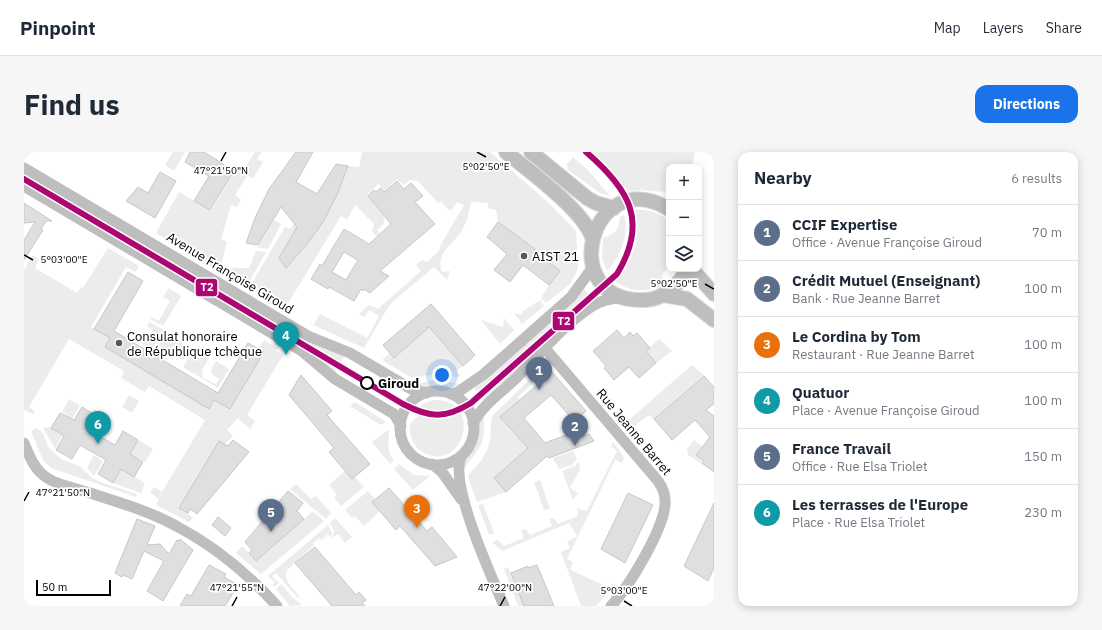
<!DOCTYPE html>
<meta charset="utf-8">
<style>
:root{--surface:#fff;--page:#f6f6f7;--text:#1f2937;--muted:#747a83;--line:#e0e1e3;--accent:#1a73e8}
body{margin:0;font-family:"IBM Plex Sans",sans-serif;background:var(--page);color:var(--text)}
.controls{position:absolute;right:12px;top:12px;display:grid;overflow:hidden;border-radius:8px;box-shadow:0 2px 10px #0003}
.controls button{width:36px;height:36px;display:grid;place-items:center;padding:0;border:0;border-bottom:1px solid var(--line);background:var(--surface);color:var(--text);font:20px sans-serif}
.scale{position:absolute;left:12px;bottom:10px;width:75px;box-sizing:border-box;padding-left:4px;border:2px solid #000;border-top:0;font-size:11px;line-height:14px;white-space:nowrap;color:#000;-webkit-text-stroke:3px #fff;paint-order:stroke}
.you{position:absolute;left:418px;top:223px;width:14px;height:14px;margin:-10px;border:3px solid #fff;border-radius:50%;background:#1a73e8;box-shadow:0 0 0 6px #1a73e833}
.badge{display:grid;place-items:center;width:26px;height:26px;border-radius:50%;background:var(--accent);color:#fff;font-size:13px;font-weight:700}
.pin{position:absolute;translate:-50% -33px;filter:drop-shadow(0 1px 2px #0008)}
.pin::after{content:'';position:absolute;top:21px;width:14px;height:12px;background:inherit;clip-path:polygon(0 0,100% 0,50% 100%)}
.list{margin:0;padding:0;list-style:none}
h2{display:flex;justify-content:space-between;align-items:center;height:52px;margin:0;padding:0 16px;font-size:17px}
h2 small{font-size:13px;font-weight:400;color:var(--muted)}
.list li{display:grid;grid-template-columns:26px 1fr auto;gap:12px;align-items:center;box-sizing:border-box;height:56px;padding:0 16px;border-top:1px solid var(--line)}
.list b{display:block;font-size:15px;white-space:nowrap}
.list p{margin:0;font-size:13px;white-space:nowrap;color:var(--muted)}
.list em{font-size:13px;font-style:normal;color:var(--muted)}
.icon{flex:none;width:22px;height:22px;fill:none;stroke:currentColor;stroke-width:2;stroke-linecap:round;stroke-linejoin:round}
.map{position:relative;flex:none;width:690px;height:454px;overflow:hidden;border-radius:12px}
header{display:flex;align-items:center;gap:24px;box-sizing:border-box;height:56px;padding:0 20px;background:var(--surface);border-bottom:1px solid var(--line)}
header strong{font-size:19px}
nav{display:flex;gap:22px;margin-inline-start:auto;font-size:14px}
.intro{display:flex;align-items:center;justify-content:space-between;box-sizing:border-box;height:96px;padding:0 24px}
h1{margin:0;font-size:28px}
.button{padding:10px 18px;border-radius:12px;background:var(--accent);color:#fff;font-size:14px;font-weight:700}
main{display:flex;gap:24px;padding:0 24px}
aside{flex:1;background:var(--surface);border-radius:12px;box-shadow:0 2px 10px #0003}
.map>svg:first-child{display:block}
</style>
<header>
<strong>Pinpoint</strong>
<nav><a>Map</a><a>Layers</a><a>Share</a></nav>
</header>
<div class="intro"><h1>Find us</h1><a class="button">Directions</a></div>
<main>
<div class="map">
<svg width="690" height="454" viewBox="0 0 690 454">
<rect width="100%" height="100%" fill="#fff"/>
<g fill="#ececec">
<polygon points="149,0 161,0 150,19 141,13"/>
<polygon points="231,0 238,0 233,7 239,10 229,26 223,24 211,43 217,48 213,55 207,53 197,87 203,90 196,117 189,116 132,81 155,40 187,59 213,16 219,19"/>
<path d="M 338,0 L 466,0 L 526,52 L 552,79 L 554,116 L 552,121 L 546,132 L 522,151 L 517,146 L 525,133 L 536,119 L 527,112 L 525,114 L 524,109 L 510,99 L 511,97 L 497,86 L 496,88 L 474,70 L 472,58 L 464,56 L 464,51 L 447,50 C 445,61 443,70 437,80 C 428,93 411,102 418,120 L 426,119 L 423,128 L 410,115 L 366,152 L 340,196 L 289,173 L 296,162 L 343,186 L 355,164 L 345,158 L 341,165 L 335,162 L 345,153 L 354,157 L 397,119 L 392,113 L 398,108 L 403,110 L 415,99 L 417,92 L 440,53 L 433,50 L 428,58 L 425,58 L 416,49 L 414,51 L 394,29 L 386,28 L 380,33 L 373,27 L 361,38 L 354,32 L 343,43 L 361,66 L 359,72 L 353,78 L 356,81 L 352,84 L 348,79 L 350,72 L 331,53 L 323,68 L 317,64 L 260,158 L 225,136 L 261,75 L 266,77 L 274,65 L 278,67 L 255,106 L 262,115 C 291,85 310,53 324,14 L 335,15 Z"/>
<polygon points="567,0 671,0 668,15 645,15 645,22 642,23 641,40 617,38 602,40 590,22"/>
<polygon points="549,5 565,19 586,44 576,41 543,17 544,14 542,13"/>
<polygon points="0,19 321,203 310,221 0,30"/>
<path d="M 611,58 C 624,57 635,61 645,69 L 645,114 L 639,121 L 637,134 C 621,141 604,140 590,128 C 609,111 618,83 611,58 Z"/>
<path d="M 600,63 C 605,84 597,103 583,119 L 578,106 L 579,86 C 592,81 595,78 596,65 Z"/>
<polygon points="250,68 257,72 244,97 226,94 234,95"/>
<polygon points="84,96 115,114 112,120 102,115 67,175 86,186 81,195 185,257 190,248 206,257 239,201 234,197 240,188 254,196 252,199 259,203 223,263 231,269 226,277 214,266 203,278 209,284 201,292 195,289 156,355 169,366 165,370 132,353 135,347 126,341 130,335 138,340 181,268 125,234 121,240 97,226 100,219 45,187 5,255 11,259 9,262 1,258 0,259 0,118 9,103 15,107 11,116 53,141 57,135 59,136"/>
<polygon points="232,99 242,100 224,132 220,130 219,132 203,124 209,116 225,116"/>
<polygon points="145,136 157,144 139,174 126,167 127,165 135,169 146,149 139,145"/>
<polygon points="560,137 570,149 460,249 449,234 547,152"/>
<polygon points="516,148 520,154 498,172 490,161 497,163 499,159"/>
<polygon points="480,166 490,178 476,192 457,168 479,175"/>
<polygon points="125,170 140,178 128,197 114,189 116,184 123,188 129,178 123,174"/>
<polygon points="405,175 439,214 432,219 437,224 433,225 417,221 388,226 358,208 366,201 370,206"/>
<polygon points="142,181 167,196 160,208 135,193"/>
<polygon points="635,187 648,199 632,211 622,199"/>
<polygon points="170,197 185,206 178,218 179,226 192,232 195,227 188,222 187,218 192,209 205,217 194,236 159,215"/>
<path d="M 522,212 L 525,216 L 494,245 L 496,248 L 476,265 L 504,296 L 470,326 L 482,340 L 453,350 L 444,325 C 447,317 454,314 458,307 C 470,289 465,282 468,264 Z"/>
<polygon points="668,213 680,223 629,267 625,263 605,278 599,270 606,267"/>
<path d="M 411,228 L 436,232 C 424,240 401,237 387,233 Z"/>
<polygon points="105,243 115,249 108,261 98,255"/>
<polygon points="45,247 56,253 48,267 38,260"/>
<path d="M 411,248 C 462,249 438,325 397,299 C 388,293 385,282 386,272 L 394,264 L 389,262 C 395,254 402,249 411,248 Z"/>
<polygon points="331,250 362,270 357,273 326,254"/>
<path d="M 460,264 C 461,296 456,294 440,317 L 440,307 L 451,292 L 455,270 Z"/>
<polygon points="26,275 38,284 31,297 19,276"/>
<polygon points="12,276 19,281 25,296 37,307 57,315 67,325 76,330 113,342 112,345 27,316 19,308 7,279"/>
<path d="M 364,278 L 365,279 C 365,290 362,298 370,308 L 366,312 L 348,290 Z"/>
<polygon points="114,288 129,297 121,310 106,302"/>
<polygon points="670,288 678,294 672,303 686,317 664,303 663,297"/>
<polygon points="589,290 600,305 598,311 591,308 543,407 549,410 546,417 549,419 586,436 589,431 592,432 572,454 557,454 537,400 546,396 543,390 553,384 545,371 478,399 468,390 474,388 480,394 500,386 497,379 502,377 506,383 528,374 525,367 530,366 534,372 554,364 553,356 563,359 593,299 587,295"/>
<polygon points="549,299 553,307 548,313 535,317 529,306"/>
<polygon points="70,303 79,309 70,324 63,316"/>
<polygon points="555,309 556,317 546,336 554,341 549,348 538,319 551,314"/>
<polygon points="375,312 390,323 406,324 389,338 370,317"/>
<polygon points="97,317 121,331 117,341 89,331"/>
<polygon points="321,319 328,327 331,325 340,335 317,354 310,346 313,343 305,333"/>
<polygon points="516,328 526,357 520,358 510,330"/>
<polygon points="272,332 287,347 292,344 307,361 302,367 266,337"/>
<polygon points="344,339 351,347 348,350 356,359 340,374 331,364 328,366 321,358"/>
<polygon points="459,352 470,381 465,383 454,353"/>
<polygon points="288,359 300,369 237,422 212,401 218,394 232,408 286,362"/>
<polygon points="311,366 328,385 321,391 314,382 308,386 310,379 306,371"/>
<path d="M 304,373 L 308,381 L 307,385 L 304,382 L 298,388 L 295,386 L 289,391 L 290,393 L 263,418 C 259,429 269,436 276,445 L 274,446 L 252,421 L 248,424 L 255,431 L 250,435 L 248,433 L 251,431 L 244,424 Z"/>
<polygon points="484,415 500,454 494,454 480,417"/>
<polygon points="257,432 269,446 278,453 266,454 252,437"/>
</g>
<g fill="#dfdfdf" stroke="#c7c7c7" fill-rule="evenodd">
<polygon points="166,0 180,0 210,19 186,58 170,49 185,24 161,10"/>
<polygon points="272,0 289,0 272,30 293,42 312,12 324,14 313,43 299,70 284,91 262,116 255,106 273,75 257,55 234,93 222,91 231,66 245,37"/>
<polygon points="136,20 152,29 131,66 102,49 114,35 124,41"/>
<path d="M 373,29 L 380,37 L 387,31 L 399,44 L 391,50 L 411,72 L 356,119 L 365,124 L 346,141 L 340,137 L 339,139 L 337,137 L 330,149 L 305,135 L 304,137 L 287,127 L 296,112 L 298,114 L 320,77 L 345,92 L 367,72 L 344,44 L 350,38 L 352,40 L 357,36 L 360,40 ZM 320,100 L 334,108 L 322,128 L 308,120 Z"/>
<polygon points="0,51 28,69 22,69 17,77 19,78 0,108 0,88 11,70 0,71"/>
<polygon points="474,70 511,97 510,99 536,119 525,133 499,113 486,130 470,118 483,102 463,85"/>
<polygon points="104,120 119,129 90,179 130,203 194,241 224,191 240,200 206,257 190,248 185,257 81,195 86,186 70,177"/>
<polygon points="407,152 451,203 439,214 405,175 370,206 359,193"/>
<polygon points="593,178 600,186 606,180 609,184 613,181 626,196 622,199 632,211 615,226 605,215 590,228 580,216 582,214 569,199"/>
<polygon points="528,220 562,259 550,269 527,243 500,266 521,291 558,277 561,284 565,282 570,289 525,306 523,304 482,340 470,326 504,296 476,265"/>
<polygon points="277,223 308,259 303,263 346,312 328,327 305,300 310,296 265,243"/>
<polygon points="680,224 690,235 690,252 682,258 690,264 690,320 678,311 680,309 672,303 686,285 671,268 648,288 630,267"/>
<polygon points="58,255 73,264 65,278 91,293 99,279 114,288 106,302 119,310 110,325 97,317 89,331 74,322 82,308 56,293 48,307 32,298 40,284 27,276 36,261 50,268"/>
<polygon points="209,288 225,300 173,362 166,357 164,361 155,356 195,289 204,294"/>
<polygon points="365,336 403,379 408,375 433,405 411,414 376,374 372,378 348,350"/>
<polygon points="264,339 279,351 273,359 280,367 232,409 225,401 228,398 221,390"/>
<polygon points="604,341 629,353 601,411 577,397"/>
<polygon points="690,351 690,416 684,429 660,414"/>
<polygon points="194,365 207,376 201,384 188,373"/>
<polygon points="113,367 131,374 123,393 136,392 145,402 153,388 154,389 156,387 169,398 139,449 123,439 140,409 120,399 108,427 99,423 98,425 91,421"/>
<polygon points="291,395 332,443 335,440 342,448 338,451 341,454 308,454 271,411"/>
<polygon points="185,413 202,422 200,425 214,433 201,454 156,454 163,442 167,444"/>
<polygon points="513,413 530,454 500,454 487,421 504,414 504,416"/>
</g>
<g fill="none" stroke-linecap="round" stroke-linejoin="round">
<defs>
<g id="major">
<path d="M 482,0 C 505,19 559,58 568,85"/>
<polyline points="507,0 563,46 572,51 590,56"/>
<path d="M 645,57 C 566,10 530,152 621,148 C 640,147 655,133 663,117"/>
<polyline points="668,117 690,142"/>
<polyline points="640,143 663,147 690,168"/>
</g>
</defs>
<use href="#major" stroke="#dbdbdb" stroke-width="16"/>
<g stroke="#bebebe" stroke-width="11">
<polyline points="0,16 284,184 326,201 389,238 403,241"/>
<polyline points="0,34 278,199 311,227 370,262 377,274"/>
<path d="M 520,195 L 634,329 C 639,336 642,344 641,353 C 639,378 605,435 587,454"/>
<circle cx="413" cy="276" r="37"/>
<polyline points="427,242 434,240 460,222 502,185 547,145 569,115"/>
<path d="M 449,271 C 461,249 482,238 498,220 C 519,198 541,172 567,155 C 577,148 587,146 599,146"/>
<path d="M 0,291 C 5,303 9,314 18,322 C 30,333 51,336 66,341 C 96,351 126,359 154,375 C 192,395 224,422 253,454"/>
<path d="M 438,303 C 423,329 468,425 480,454"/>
<polyline points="408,312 418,320 437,347"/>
</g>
<use href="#major" stroke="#bebebe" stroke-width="14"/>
<defs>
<path id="tram-1" d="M 0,27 L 379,252 C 406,266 421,267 447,251 L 593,122 C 625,69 605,37 562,0"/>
</defs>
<use href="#tram-1" stroke="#fff" stroke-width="9"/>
<use href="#tram-1" stroke="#ab0672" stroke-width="6"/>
</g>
<path fill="none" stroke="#000" stroke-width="1.5" d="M 453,0 L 462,5M 197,9 L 202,0M 0,103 L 9,108M 681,132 L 690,137M 0,349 L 5,340M 600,449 L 608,454M 208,454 L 213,445M 476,454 L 481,445"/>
<g fill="#595959" stroke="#fff" stroke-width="1.5">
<circle cx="500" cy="104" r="4"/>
<circle cx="95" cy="191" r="4"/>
</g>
<circle fill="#fff" stroke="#000" stroke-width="2" cx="343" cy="231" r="6"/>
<g text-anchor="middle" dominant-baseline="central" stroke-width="3.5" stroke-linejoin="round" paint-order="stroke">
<g font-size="13" fill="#000" stroke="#fff" text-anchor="start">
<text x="508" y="104">AIST 21</text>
<text x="103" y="184">Consulat honoraire<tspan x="103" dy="15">de République tchèque</tspan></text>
</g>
<g font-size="13" fill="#000" stroke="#fff">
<text transform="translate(206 121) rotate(31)">Avenue Françoise Giroud</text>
<text transform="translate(610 280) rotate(50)">Rue Jeanne Barret</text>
</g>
<g font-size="13" font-weight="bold" fill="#000" stroke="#fff" text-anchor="start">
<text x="354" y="231">Giroud</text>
</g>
</g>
<g font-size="10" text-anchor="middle" fill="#000" stroke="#fff" stroke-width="3.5" stroke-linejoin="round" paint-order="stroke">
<text x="462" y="18">5°02'50"E</text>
<text x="197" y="22">47°21'50"N</text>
<text x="40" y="111">5°03'00"E</text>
<text x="650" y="135">5°02'50"E</text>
<text x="39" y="344">47°21'50"N</text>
<text x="213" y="439">47°21'55"N</text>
<text x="481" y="439">47°22'00"N</text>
<text x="600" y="442">5°03'00"E</text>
</g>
<g stroke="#fff" stroke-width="1.5">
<rect x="171" y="126" width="23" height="19" rx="4" fill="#ab0672"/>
<rect x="528" y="159" width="23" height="20" rx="4" fill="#ab0672"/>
</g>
<g font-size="11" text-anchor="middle" font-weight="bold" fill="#fff">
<text x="183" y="139">T2</text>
<text x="540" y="173">T2</text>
</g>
</svg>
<div class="controls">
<button>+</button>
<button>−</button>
<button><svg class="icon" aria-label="layers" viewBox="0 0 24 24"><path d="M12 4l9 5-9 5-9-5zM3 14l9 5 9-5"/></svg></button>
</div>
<div class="scale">50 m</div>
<div class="you"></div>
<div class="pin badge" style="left:515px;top:238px;background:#5c6f8a">1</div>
<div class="pin badge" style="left:551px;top:294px;background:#5c6f8a">2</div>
<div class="pin badge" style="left:393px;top:376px;background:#e8710a">3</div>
<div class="pin badge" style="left:262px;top:203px;background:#0f9aa8">4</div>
<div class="pin badge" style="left:247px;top:380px;background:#5c6f8a">5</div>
<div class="pin badge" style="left:74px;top:292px;background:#0f9aa8">6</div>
</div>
<aside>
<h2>Nearby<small>6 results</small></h2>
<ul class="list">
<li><span class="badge" style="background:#5c6f8a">1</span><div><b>CCIF Expertise</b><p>Office · Avenue Françoise Giroud</p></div><em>70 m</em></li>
<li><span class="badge" style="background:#5c6f8a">2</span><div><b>Crédit Mutuel (Enseignant)</b><p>Bank · Rue Jeanne Barret</p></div><em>100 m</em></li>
<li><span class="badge" style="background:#e8710a">3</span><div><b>Le Cordina by Tom</b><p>Restaurant · Rue Jeanne Barret</p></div><em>100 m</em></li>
<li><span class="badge" style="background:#0f9aa8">4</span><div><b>Quatuor</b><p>Place · Avenue Françoise Giroud</p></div><em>100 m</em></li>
<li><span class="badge" style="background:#5c6f8a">5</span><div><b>France Travail</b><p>Office · Rue Elsa Triolet</p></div><em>150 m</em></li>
<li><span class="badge" style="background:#0f9aa8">6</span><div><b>Les terrasses de l'Europe</b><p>Place · Rue Elsa Triolet</p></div><em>230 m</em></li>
</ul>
</aside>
</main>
